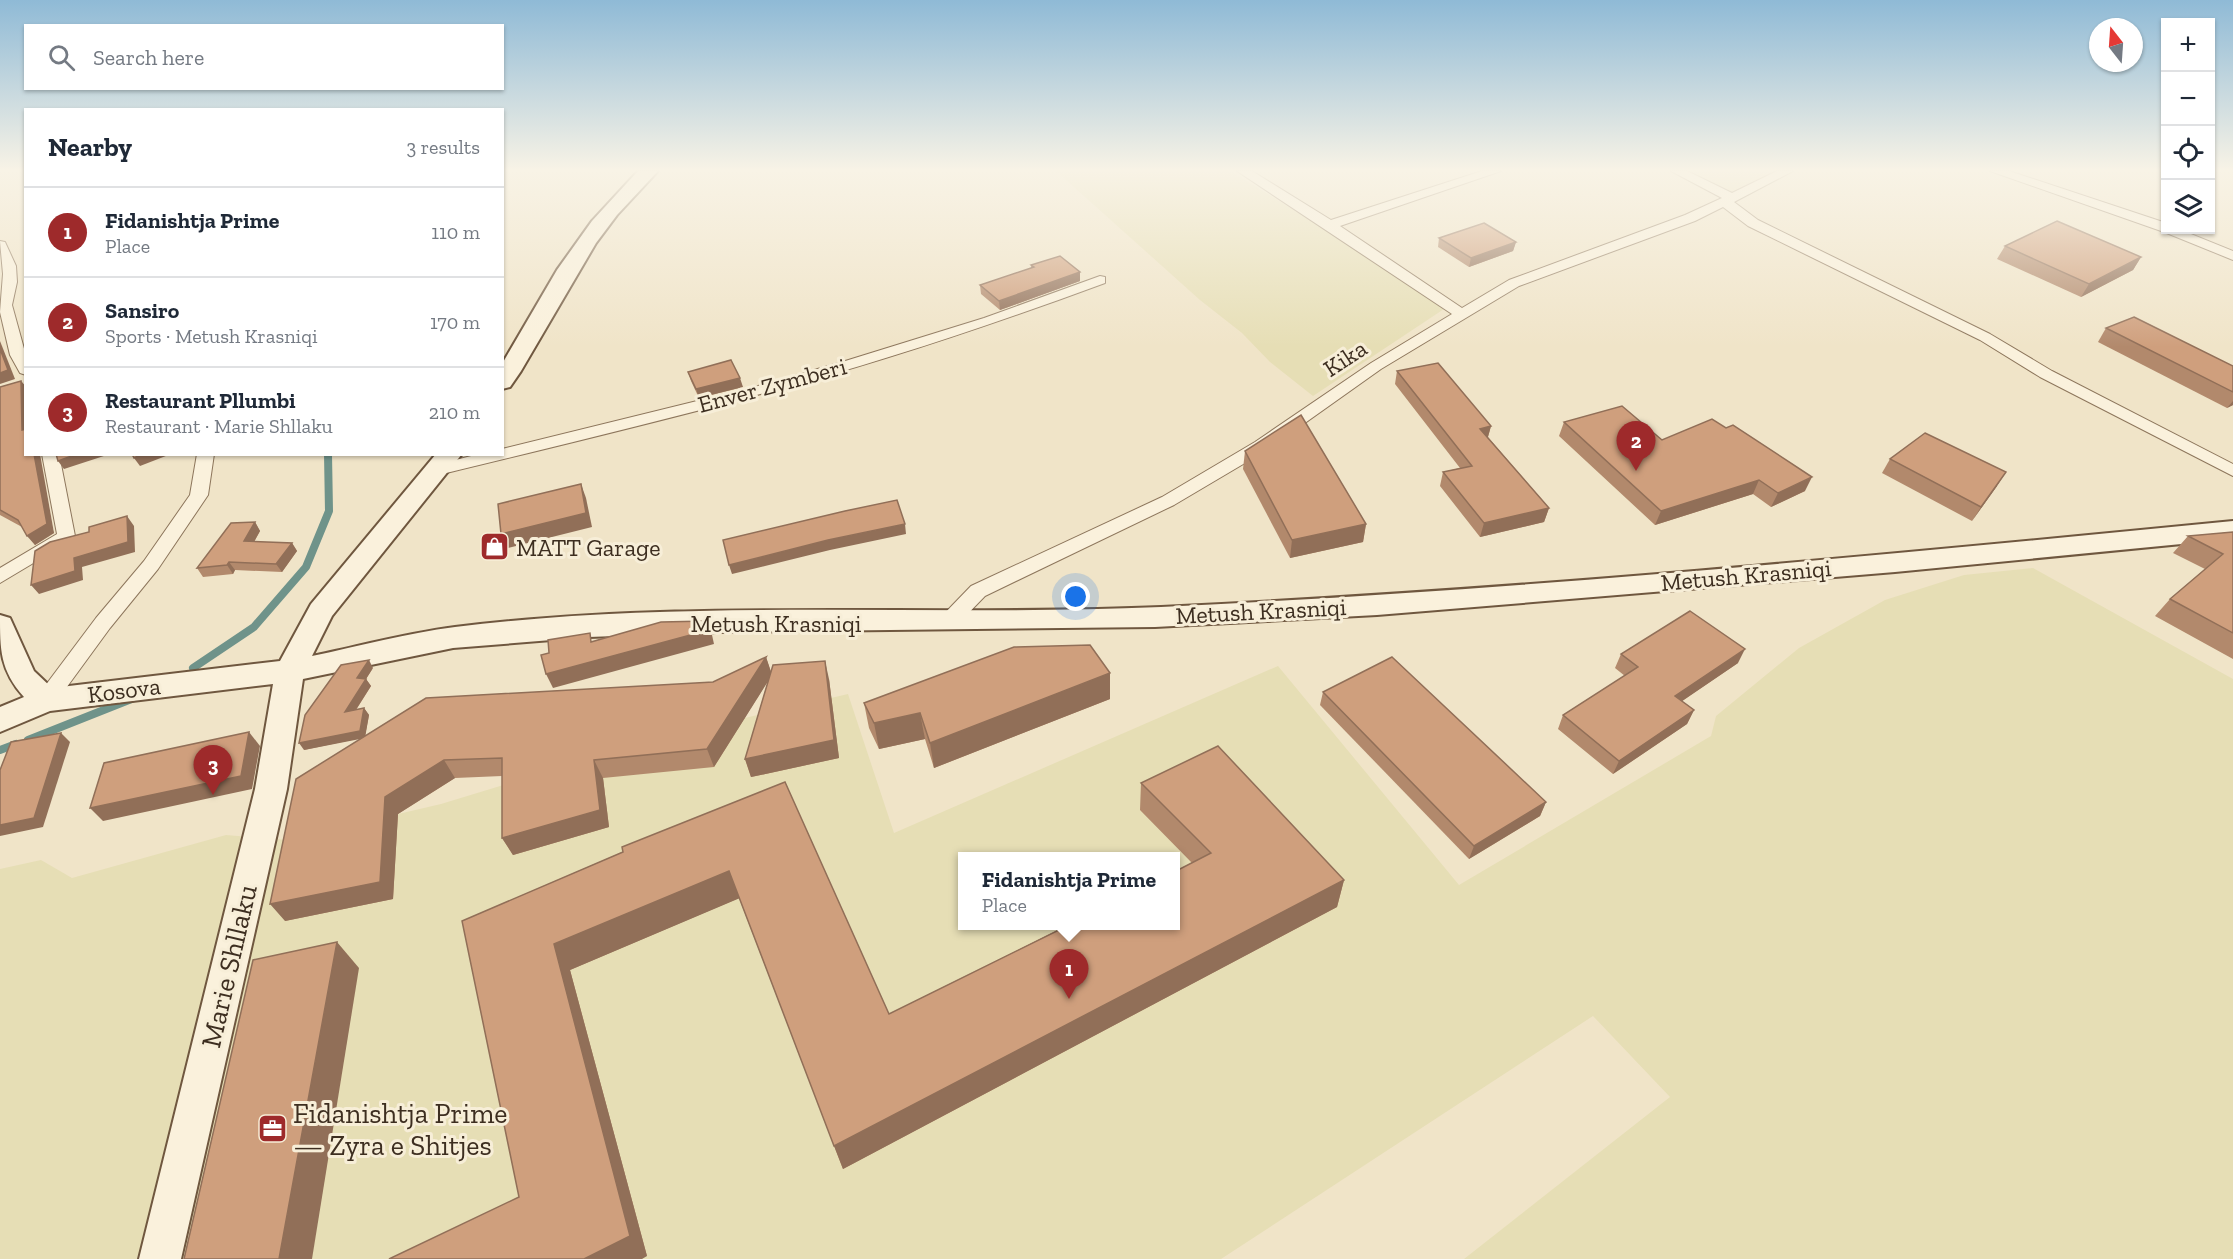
<!DOCTYPE html>
<meta charset="utf-8">
<style>
:root{--surface:#fff;--page:#f2f2f3;--text:#1f2937;--muted:#747a83;--line:#e0e1e3;--accent:#9e2a2b}
body{margin:0;font-family:"Zilla Slab",serif;background:var(--page);color:var(--text)}
.controls{position:absolute;right:18px;top:18px;display:grid;overflow:hidden;border-radius:0px;box-shadow:0 2px 4px #0004}
.controls button{width:54px;height:54px;display:grid;place-items:center;padding:0;border:0;border-bottom:2px solid var(--line);background:var(--surface);color:var(--text);font:30px sans-serif}
.compass{position:absolute;left:2089px;top:18px;width:54px;height:54px;border-radius:50%;background:var(--surface);box-shadow:0 2px 4px #0004;rotate:343deg}
.you{position:absolute;left:1076px;top:597px;width:21px;height:21px;margin:-15px;border:4px solid #fff;border-radius:50%;background:#1a73e8;box-shadow:0 0 0 9px #1a73e833}
.badge{display:grid;place-items:center;width:39px;height:39px;border-radius:50%;background:var(--accent);color:#fff;font-size:20px;font-weight:700}
.pin{position:absolute;translate:-50% -50px;filter:drop-shadow(0 2px 3px #0008)}
.pin::after{content:'';position:absolute;top:32px;width:21px;height:18px;background:inherit;clip-path:polygon(0 0,100% 0,50% 100%)}
.popup{position:absolute;left:958px;top:852px;width:222px;height:78px;box-sizing:border-box;display:grid;place-content:center;border-radius:0px;background:var(--surface);filter:drop-shadow(0 2px 4px #0005);font-size:20px;white-space:nowrap;color:var(--muted)}
.popup b{font-size:22px;color:var(--text)}
.popup::after{content:'';position:absolute;left:50%;top:100%;margin-left:-12px;border:12px solid transparent;border-top-color:var(--surface)}
.list{margin:0;padding:0;list-style:none}
h2{display:flex;justify-content:space-between;align-items:center;height:78px;margin:0;padding:0 24px;font-size:26px}
h2 small{font-size:20px;font-weight:400;color:var(--muted)}
.list li{display:grid;grid-template-columns:39px 1fr auto;gap:18px;align-items:center;box-sizing:border-box;height:90px;padding:0 24px;border-top:2px solid var(--line)}
.list b{display:block;font-size:22px;white-space:nowrap}
.list p{margin:0;font-size:20px;white-space:nowrap;color:var(--muted)}
.list em{font-size:20px;font-style:normal;color:var(--muted)}
.icon{flex:none;width:33px;height:33px;fill:none;stroke:currentColor;stroke-width:2;stroke-linecap:round;stroke-linejoin:round}
.map{position:relative;flex:none;width:2233px;height:1259px;overflow:hidden}
.search{position:absolute;background:var(--surface);box-shadow:0 2px 4px #0004;left:24px;top:24px;width:480px;height:66px;display:flex;align-items:center;gap:15px;box-sizing:border-box;padding:0 21px;border-radius:0px;color:var(--muted);font-size:22px}
.panel{position:absolute;background:var(--surface);box-shadow:0 2px 4px #0004;left:24px;top:108px;width:480px;height:348px;border-radius:0px}
.map>svg:first-child{display:block}
</style>
<div class="map">
<svg width="2233" height="1259" viewBox="0 0 2233 1259">
<rect width="100%" height="100%" fill="#f0e4c8"/>
<g fill="#e6deb5" fill-rule="evenodd">
<polygon points="1056,171 1230,171 1330,232 1444,309 1313,396 1270,362 1242,333 1200,300"/>
<polygon points="1684,171 1776,171 1732,194"/>
<path d="M 2033,568 L 2233,679 L 2233,1259 L 1464,1259 L 1670,1097 L 1593,1016 L 1221,1259 L 0,1259 L 0,869 L 41,860 L 72,878 L 226,835 L 287,840 L 441,804 L 659,738 L 848,694 L 894,833 L 1278,666 L 1459,885 L 1711,736 L 1716,716 L 1799,648 L 1885,600 L 1964,575 ZM 962,856 L 1176,856 L 1176,926 L 962,926 Z"/>
</g>
<g fill="none" stroke-linecap="round" stroke-linejoin="round">
<g stroke="#6f938a" stroke-width="8">
<polyline points="193,668 254,627 306,567 329,511 328,454"/>
<polyline points="28,740 134,698"/>
<polyline points="0,750 16,744"/>
</g>
<defs>
<g id="street">
<polygon points="1237,171 1252,171 1331,220 1482,171 1501,171 1340,226 1462,308 1509,280 1685,215 1722,198 1671,171 1687,171 1732,193 1777,171 1793,171 1734,202 1758,220 1990,334 2052,371 2233,464 2233,476 2040,377 1980,340 1748,226 1723,207 1695,221 1519,286 1381,369 1267,450 1174,505 985,596 956,626 942,626 939,621 942,616 971,586 1162,497 1255,442 1371,363 1452,314"/>
<polygon points="1990,171 2009,171 2166,223 2166,230 2181,230 2233,251 2233,260 2164,232"/>
<polygon points="0,241 5,242 16,266 17,282 12,305 26,356 26,375 20,373 10,355 0,312 3,274"/>
<path d="M 1100,276 L 1105,277 L 1105,283 C 994,324 882,362 768,392 C 659,422 548,448 438,475 L 429,470 L 432,466 L 479,454 L 502,454 L 502,449 L 758,386 L 842,362 L 984,318 Z"/>
<polygon points="42,454 59,454 75,536 72,540 0,583 0,568 57,534"/>
<polygon points="197,454 214,454 208,495 158,569 110,628 53,706 46,708 39,706 36,700 39,694 96,618 144,561 190,495"/>
</g>
<g id="secondary">
<polygon points="638,171 658,171 617,215 596,243 521,371 510,387 502,389 502,364 557,270 592,221"/>
<path d="M 436,454 L 462,454 L 332,616 L 312,656 C 360,646 407,633 455,627 C 689,598 927,617 1161,607 C 1519,590 1876,556 2233,521 L 2233,539 L 1895,572 L 1377,615 L 1155,627 L 721,632 L 589,637 L 453,648 L 303,679 L 287,789 L 181,1259 L 139,1259 L 255,789 L 273,684 L 50,711 L 0,732 L 0,707 L 24,697 C 0,670 0,650 0,615 L 10,618 L 34,671 L 52,688 L 280,661 L 311,604 Z"/>
</g>
</defs>
<use href="#street" stroke="#8d765c" stroke-width="2"/>
<use href="#secondary" stroke="#6f573f" stroke-width="4"/>
<use href="#street" fill="#faf1dc" fill-rule="evenodd"/>
<use href="#secondary" fill="#faf1dc" fill-rule="evenodd"/>
</g>
<g fill="#b2896c">
<polygon points="1439,238 1516,242 1513,251 1469,267 1438,247"/>
<polygon points="2005,246 2141,257 2133,270 2081,297 1997,259"/>
<polygon points="1031,265 1080,281 1000,310 981,294 980,285 1031,268"/>
<polygon points="2106,328 2233,366 2233,405 2227,408 2098,342"/>
<polygon points="1397,371 1491,426 1488,437 1549,508 1544,522 1480,537 1440,486 1443,472 1460,468 1395,384"/>
<polygon points="688,372 743,387 699,398 691,381"/>
<polygon points="21,381 26,387 26,454 54,533 35,545 22,527 0,515 0,387"/>
<polygon points="1564,422 1662,440 1805,491 1771,507 1753,494 1655,525 1559,436"/>
<polygon points="1245,451 1366,524 1363,542 1290,558 1243,469"/>
<polygon points="1890,459 1997,486 1972,521 1882,473"/>
<polygon points="255,522 260,531 254,542 292,543 297,551 282,572 235,570 233,574 203,577 197,568"/>
<polygon points="2233,532 2233,659 2155,616 2170,599 2205,569 2173,553 2188,536"/>
<polygon points="1621,654 1738,663 1682,701 1694,710 1687,724 1613,774 1558,729 1563,715 1625,676 1615,668"/>
<polygon points="766,657 771,672 829,679 839,758 751,777 745,759 768,681 714,767 603,778 609,827 513,855 502,838 502,776 455,778 398,814 393,899 285,921 361,738 304,750 373,668 366,679 371,686 356,710 364,708 369,715 365,736 713,682"/>
<polygon points="1110,673 1110,699 934,768 925,739 879,749 869,728 864,703"/>
<polygon points="1323,692 1546,802 1540,816 1469,859 1320,705"/>
<polygon points="785,782 889,1014 1192,863 1140,810 1141,783 1344,880 1337,907 843,1169 739,898 570,970 647,1256 519,1197 462,921"/>
</g>
<g fill="#916f58">
<polygon points="1516,242 1513,251 1469,267 1471,258"/>
<polygon points="2141,257 2133,270 2081,297 2089,284"/>
<polygon points="1080,272 1080,281 1000,310 999,301"/>
<polygon points="0,341 15,379 0,384"/>
<polygon points="740,378 743,387 699,398 696,389"/>
<polygon points="21,381 26,387 26,434 22,430"/>
<polygon points="2233,401 2233,405 2227,408"/>
<polygon points="1491,426 1487,440 1480,429"/>
<polygon points="34,454 40,454 54,533 35,545 27,536"/>
<polygon points="77,454 110,454 64,469 58,461"/>
<polygon points="142,454 171,454 140,466 134,458"/>
<polygon points="2006,472 1997,486 1972,521 1981,507"/>
<polygon points="1812,477 1805,491 1771,507 1778,493"/>
<polygon points="1759,480 1753,494 1655,525 1661,511"/>
<polygon points="581,484 586,498 592,527 508,548 501,534"/>
<polygon points="1549,508 1544,522 1480,537 1484,523"/>
<polygon points="127,516 134,526 135,552 82,567 83,580 39,594 31,585 74,558"/>
<polygon points="255,522 260,531 250,549 244,541"/>
<polygon points="905,524 906,534 830,550 732,574 729,565 828,540"/>
<polygon points="1366,524 1363,542 1290,558 1292,540"/>
<polygon points="292,543 297,551 282,572 276,564"/>
<polygon points="229,562 235,570 233,574 227,565"/>
<polygon points="707,621 712,635 714,644 553,688 546,674"/>
<polygon points="1745,649 1738,663 1669,710 1675,696"/>
<polygon points="766,657 772,675 714,767 707,749"/>
<polygon points="369,660 373,668 366,679 371,686 350,719 345,712 357,678"/>
<polygon points="825,661 829,679 839,758 751,777 745,759"/>
<polygon points="1110,673 1110,699 934,768 930,743"/>
<polygon points="364,708 369,715 365,738 304,750 299,743"/>
<polygon points="1694,710 1687,724 1613,774 1619,761"/>
<polygon points="920,713 925,739 879,749 874,723"/>
<polygon points="249,732 260,746 252,789 103,821 90,808"/>
<polygon points="61,733 70,742 43,827 0,836 0,825"/>
<polygon points="444,760 455,778 398,814 393,899 285,921 270,904 385,797"/>
<polygon points="594,760 603,778 609,827 513,855 502,838"/>
<polygon points="1546,802 1540,816 1469,859 1474,846"/>
<polygon points="729,871 740,898 570,970 647,1256 642,1259 584,1259 554,944"/>
<polygon points="1344,880 1337,907 843,1169 834,1146"/>
<polygon points="337,942 359,968 312,1259 279,1259"/>
</g>
<g fill="#cf9f7d" stroke="#916f58" stroke-width="1.5">
<polygon points="2057,221 2141,257 2089,284 2005,246"/>
<polygon points="1484,223 1516,242 1471,258 1439,238"/>
<polygon points="1060,256 1080,272 999,301 980,285 1034,267 1031,265"/>
<polygon points="2134,317 2233,366 2233,392 2106,328"/>
<polygon points="0,349 8,370 0,373"/>
<polygon points="731,360 740,378 696,389 688,372"/>
<polygon points="1438,363 1491,426 1480,429 1549,508 1484,523 1443,472 1472,466 1397,371"/>
<polygon points="21,381 22,430 26,429 26,454 34,454 47,524 27,536 18,520 0,510 0,387"/>
<polygon points="1622,406 1662,440 1712,419 1726,428 1733,425 1812,477 1778,493 1759,480 1661,511 1564,422"/>
<polygon points="1301,415 1366,524 1292,540 1245,451"/>
<polygon points="1925,433 2006,472 1981,507 1890,459"/>
<polygon points="56,454 77,454 58,461"/>
<polygon points="132,454 142,454 134,458"/>
<polygon points="581,484 586,513 501,534 498,504"/>
<polygon points="897,500 905,524 828,540 729,565 723,540 845,511"/>
<polygon points="127,516 128,542 74,558 75,571 31,585 35,551 50,542 89,532 89,527"/>
<polygon points="255,522 244,541 292,543 276,564 229,562 227,565 197,568 231,523"/>
<polygon points="2233,532 2233,633 2170,599 2223,554 2188,536"/>
<polygon points="1690,611 1745,649 1675,696 1694,710 1619,761 1563,715 1638,667 1621,654"/>
<polygon points="707,621 709,630 546,674 541,655 549,653 548,640 590,633 591,642 661,622"/>
<polygon points="1090,645 1110,673 930,743 920,713 874,723 864,703 1014,647"/>
<polygon points="766,657 707,749 594,760 600,810 502,838 502,758 444,760 385,797 380,882 270,904 296,779 426,698 713,682"/>
<polygon points="1392,657 1546,802 1474,846 1323,692"/>
<polygon points="369,660 357,678 366,679 345,712 364,708 360,731 299,743 305,715 341,665"/>
<polygon points="825,661 834,740 745,759 773,665"/>
<polygon points="249,732 241,776 90,808 104,763"/>
<polygon points="61,733 34,818 0,825 0,770 11,742"/>
<polygon points="1218,746 1344,880 834,1146 729,871 554,944 630,1236 584,1259 389,1259 519,1197 462,921 623,852 622,847 785,782 889,1014 1067,926 1176,926 1176,871 1211,853 1141,783"/>
<polygon points="337,942 279,1259 184,1259 253,960"/>
</g>
<linearGradient id="sky" x2="0" y2="1"><stop stop-color="#8fbad6"/><stop offset="0.49" stop-color="#f8f3e6"/><stop offset="1" stop-color="#f8f3e6" stop-opacity="0"/></linearGradient>
<rect width="2233" height="347" fill="url(#sky)"/>
<defs>
<symbol id="shop-square" viewBox="-11 -11 22 22"><rect x="-9" y="-9" width="18" height="18" rx="4" fill="#9e2a2b" stroke="#f7eed8"/><path d="M-5-2.5h2.3a2.7 3.5 0 0 1 5.4 0H5L5.5 6h-11ZM-1.5-2.5h3a1.5 2.3 0 0 0-3 0Z" fill="#fff"/></symbol>
<symbol id="office-square" viewBox="-11 -11 22 22"><rect x="-9" y="-9" width="18" height="18" rx="4" fill="#9e2a2b" stroke="#f7eed8"/><path d="M-6-3h4V-5.5h4V-3h4V5H-6ZM-1-4.5V-3h2v-1.5ZM-6 0V1H6V0Z" fill="#fff"/></symbol>
</defs>
<g fill-rule="evenodd">
<use href="#shop-square" x="478" y="530" width="33" height="33"/>
<use href="#office-square" x="256" y="1112" width="33" height="33"/>
</g>
<g text-anchor="middle" dominant-baseline="central" stroke-width="6" stroke-linejoin="round" paint-order="stroke">
<g font-size="24" fill="#3d2e20" stroke="#f7eed8">
<text transform="translate(1345 358) rotate(-33)">Kika</text>
<text transform="translate(772 385) rotate(-15)">Enver Zymberi</text>
<text transform="translate(1746 575) rotate(-5)">Metush Krasniqi</text>
<text transform="translate(1261 611) rotate(-3)">Metush Krasniqi</text>
<text x="776" y="623">Metush Krasniqi</text>
<text transform="translate(124 690) rotate(-7)">Kosova</text>
</g>
<g font-size="24" fill="#3d2e20" stroke="#f7eed8" text-anchor="start">
<text x="516" y="547">MATT Garage</text>
</g>
<g font-size="28" fill="#3d2e20" stroke="#f7eed8">
<text transform="translate(229 966) rotate(-77)">Marie Shllaku</text>
</g>
<g font-size="28" fill="#3d2e20" stroke="#f7eed8" text-anchor="start">
<text x="293" y="1113">Fidanishtja Prime<tspan x="293" dy="32">— Zyra e Shitjes</tspan></text>
</g>
</g>
</svg>
<div class="controls">
<button>+</button>
<button>−</button>
<button><svg class="icon" aria-label="locate" viewBox="0 0 24 24"><circle cx="12" cy="12" r="6"/><path d="M12 2v4M12 18v4M2 12h4M18 12h4"/></svg></button>
<button><svg class="icon" aria-label="layers" viewBox="0 0 24 24"><path d="M12 4l9 5-9 5-9-5zM3 14l9 5 9-5"/></svg></button>
</div>
<svg class="compass" viewBox="-18 -18 36 36"><path d="M0-13l5 13h-10z" fill="#e53935"/><path d="M0 13l5-13h-10z" fill="#747a83"/></svg>
<div class="you"></div>
<div class="pin badge" style="left:1069px;top:999px">1</div>
<div class="popup"><b>Fidanishtja Prime</b>Place</div>
<div class="pin badge" style="left:1636px;top:471px">2</div>
<div class="pin badge" style="left:213px;top:795px">3</div>
<div class="search"><svg class="icon" aria-label="search" viewBox="0 0 24 24"><circle cx="10" cy="10" r="6"/><path d="M15 15l6 6"/></svg>Search here</div>
<section class="panel">
<h2>Nearby<small>3 results</small></h2>
<ul class="list">
<li><span class="badge">1</span><div><b>Fidanishtja Prime</b><p>Place</p></div><em>110 m</em></li>
<li><span class="badge">2</span><div><b>Sansiro</b><p>Sports · Metush Krasniqi</p></div><em>170 m</em></li>
<li><span class="badge">3</span><div><b>Restaurant Pllumbi</b><p>Restaurant · Marie Shllaku</p></div><em>210 m</em></li>
</ul>
</section>
</div>
